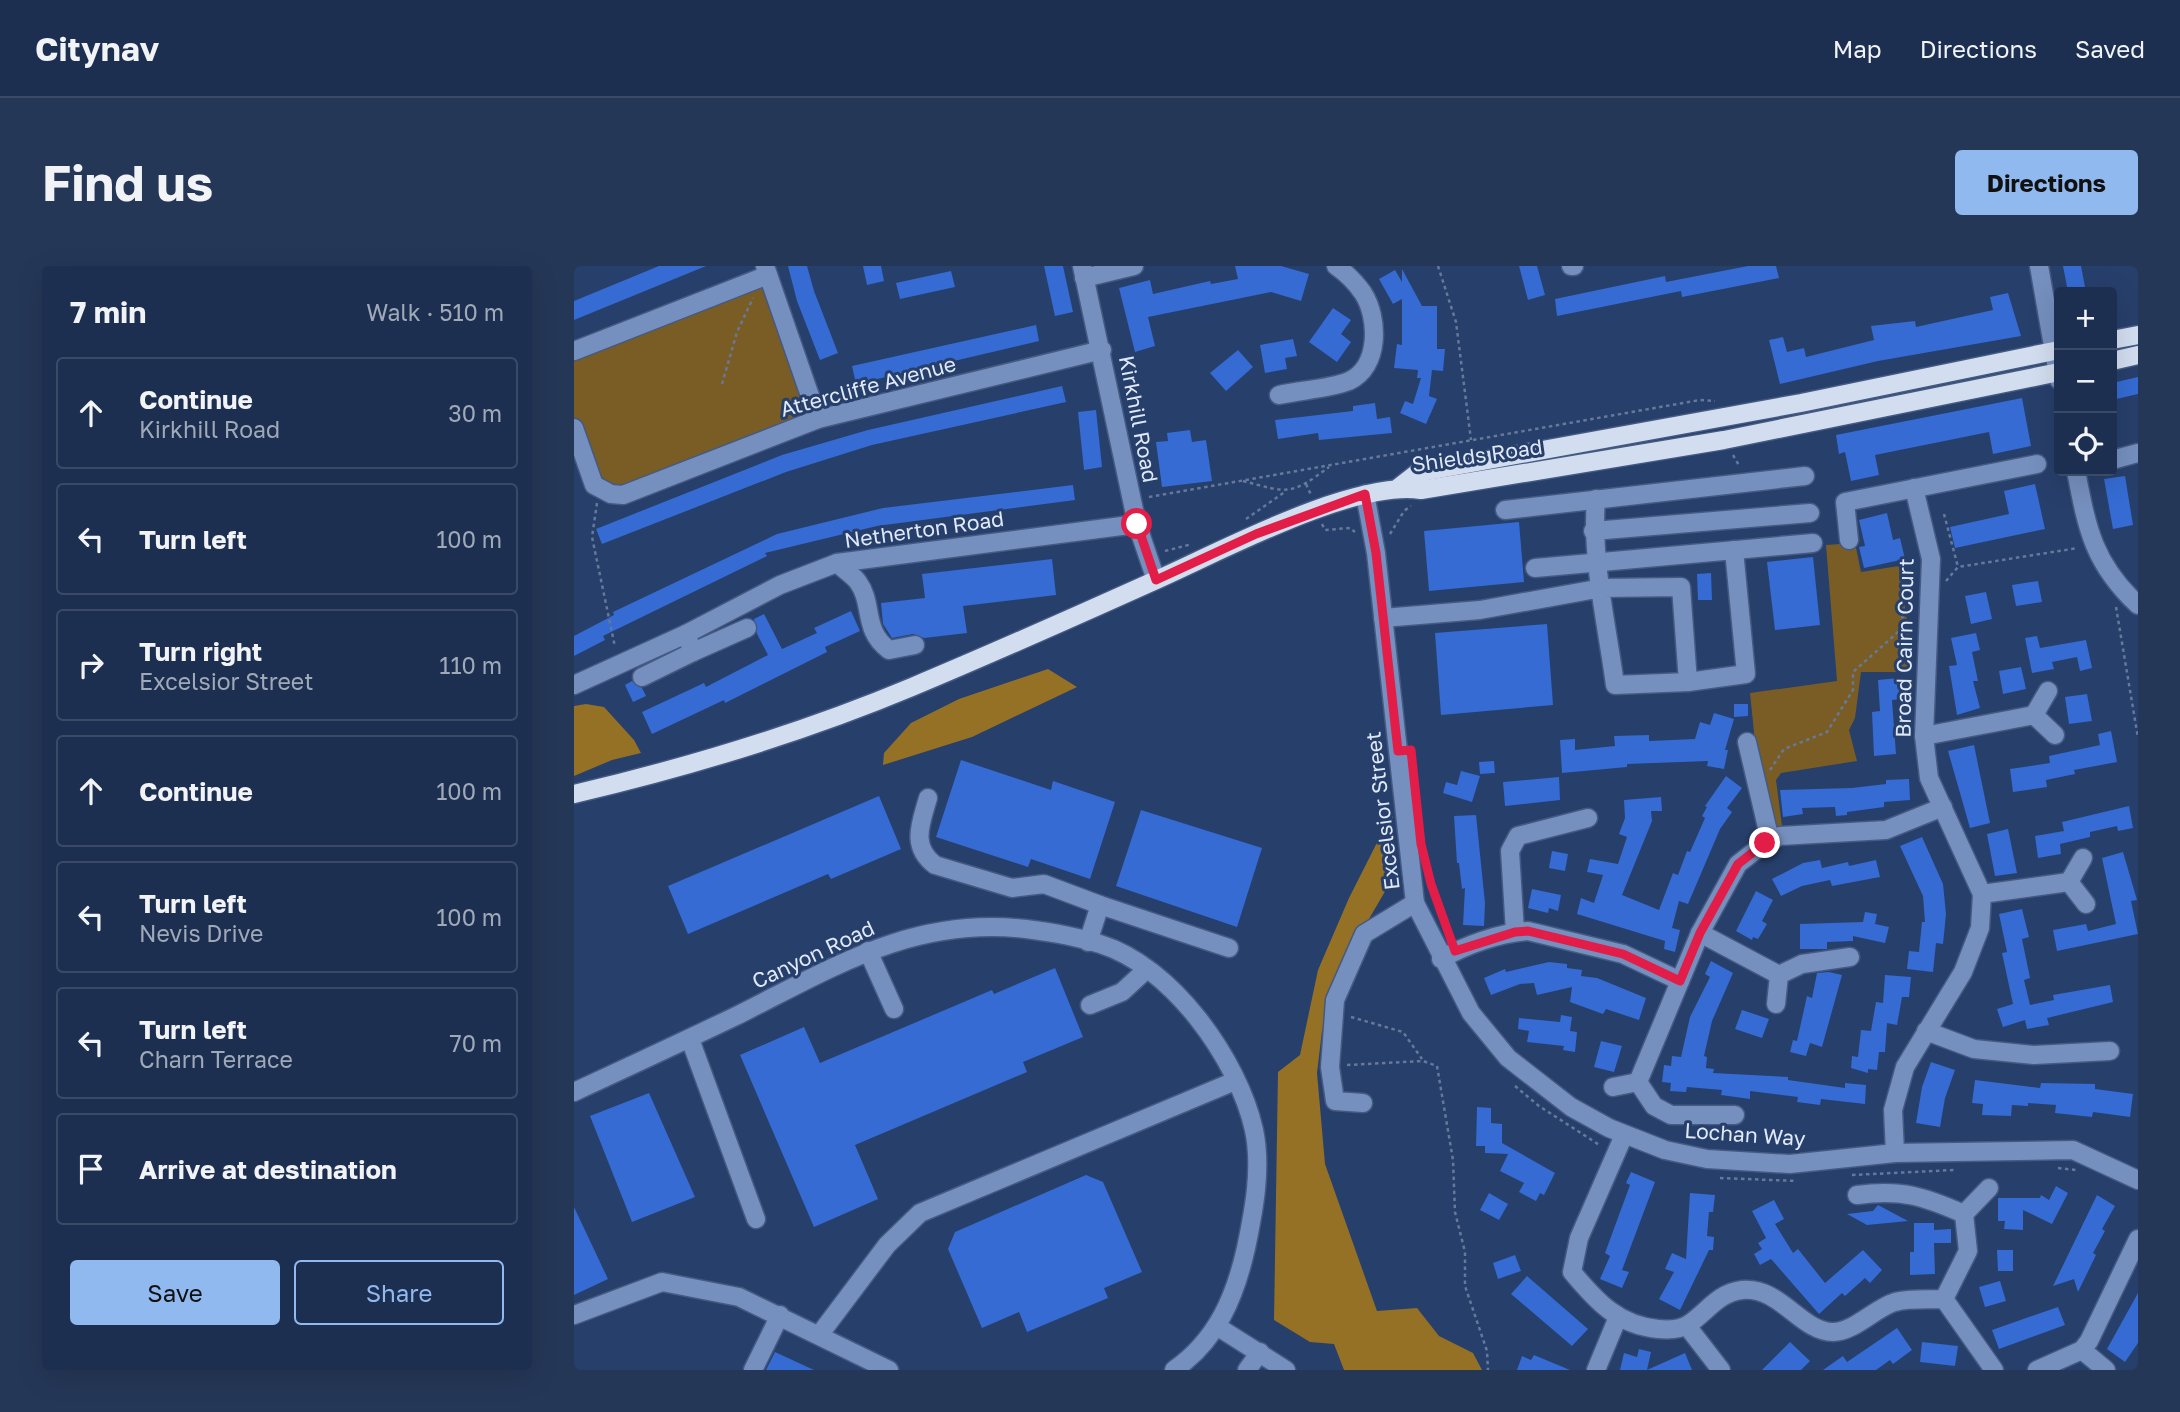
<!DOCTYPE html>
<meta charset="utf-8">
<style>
:root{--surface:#1d2f50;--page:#253757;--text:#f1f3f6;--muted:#a0a9b7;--line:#3b4a67;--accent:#90b9f0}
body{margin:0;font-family:"Golos Text",sans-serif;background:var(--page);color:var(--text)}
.controls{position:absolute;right:21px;top:21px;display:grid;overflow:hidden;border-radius:7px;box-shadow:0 7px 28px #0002}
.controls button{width:63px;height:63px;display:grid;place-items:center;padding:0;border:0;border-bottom:2px solid var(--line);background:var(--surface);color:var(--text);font:35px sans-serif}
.stop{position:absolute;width:21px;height:21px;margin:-16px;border:5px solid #e11d48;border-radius:50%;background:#fff}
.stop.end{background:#e11d48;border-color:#fff;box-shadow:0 2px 7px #0008}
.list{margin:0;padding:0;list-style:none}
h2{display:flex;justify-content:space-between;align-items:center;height:91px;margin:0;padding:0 28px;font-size:30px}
h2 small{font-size:23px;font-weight:400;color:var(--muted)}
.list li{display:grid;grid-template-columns:46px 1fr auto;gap:21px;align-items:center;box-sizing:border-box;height:112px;margin:0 14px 14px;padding:0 14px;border:2px solid var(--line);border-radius:7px}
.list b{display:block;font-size:26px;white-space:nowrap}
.list p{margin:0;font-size:23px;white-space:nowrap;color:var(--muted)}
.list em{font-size:23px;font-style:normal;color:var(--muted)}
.actions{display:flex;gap:14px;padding:21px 28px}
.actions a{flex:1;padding:16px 0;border:2px solid var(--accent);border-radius:7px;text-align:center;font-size:24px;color:var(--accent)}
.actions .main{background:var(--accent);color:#111}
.icon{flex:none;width:38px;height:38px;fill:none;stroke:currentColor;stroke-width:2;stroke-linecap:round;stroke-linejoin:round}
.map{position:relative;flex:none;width:1564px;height:1104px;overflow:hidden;border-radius:7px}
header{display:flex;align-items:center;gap:42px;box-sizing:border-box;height:98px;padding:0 35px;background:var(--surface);border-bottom:2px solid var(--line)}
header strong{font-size:33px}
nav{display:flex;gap:38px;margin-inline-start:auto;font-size:24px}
.intro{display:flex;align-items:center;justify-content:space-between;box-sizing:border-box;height:168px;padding:0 42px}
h1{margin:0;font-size:49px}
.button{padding:18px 32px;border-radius:7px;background:var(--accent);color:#111;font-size:24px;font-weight:700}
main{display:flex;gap:42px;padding:0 42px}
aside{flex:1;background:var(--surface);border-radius:7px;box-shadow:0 7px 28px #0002}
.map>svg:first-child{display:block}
</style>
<header>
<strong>Citynav</strong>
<nav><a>Map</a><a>Directions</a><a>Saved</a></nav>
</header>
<div class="intro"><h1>Find us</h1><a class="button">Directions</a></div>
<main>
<aside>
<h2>7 min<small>Walk · 510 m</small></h2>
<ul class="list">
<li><svg class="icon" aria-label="ahead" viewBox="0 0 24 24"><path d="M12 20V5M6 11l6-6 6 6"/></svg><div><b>Continue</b><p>Kirkhill Road</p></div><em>30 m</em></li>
<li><svg class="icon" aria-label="left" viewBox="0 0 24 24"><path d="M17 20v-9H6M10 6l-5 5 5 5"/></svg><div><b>Turn left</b></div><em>100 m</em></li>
<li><svg class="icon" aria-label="right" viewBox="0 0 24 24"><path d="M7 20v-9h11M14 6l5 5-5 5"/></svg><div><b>Turn right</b><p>Excelsior Street</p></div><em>110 m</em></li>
<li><svg class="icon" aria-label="ahead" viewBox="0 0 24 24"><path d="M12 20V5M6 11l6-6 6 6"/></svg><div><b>Continue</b></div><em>100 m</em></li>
<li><svg class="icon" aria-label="left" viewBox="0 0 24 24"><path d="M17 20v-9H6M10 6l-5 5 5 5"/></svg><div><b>Turn left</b><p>Nevis Drive</p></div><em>100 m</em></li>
<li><svg class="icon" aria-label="left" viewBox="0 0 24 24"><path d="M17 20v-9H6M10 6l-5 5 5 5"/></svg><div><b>Turn left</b><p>Charn Terrace</p></div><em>70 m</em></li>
<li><svg class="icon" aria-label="arrive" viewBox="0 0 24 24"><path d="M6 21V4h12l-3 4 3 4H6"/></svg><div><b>Arrive at destination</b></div></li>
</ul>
<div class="actions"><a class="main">Save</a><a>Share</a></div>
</aside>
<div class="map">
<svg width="1564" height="1104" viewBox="0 0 1564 1104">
<rect width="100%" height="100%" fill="#273f6b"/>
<g fill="#7a5d24">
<polygon points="192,12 239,150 50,224 23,214 0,151 0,89"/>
<polygon points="1281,277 1287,306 1331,299 1331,349 1337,359 1333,406 1287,406 1281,452 1275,464 1283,495 1207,507 1202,514 1208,560 1201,561 1181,476 1176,427 1263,415 1252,279"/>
</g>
<g fill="#957125">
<polygon points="474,403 503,421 398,471 309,499 310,487 337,457 385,433"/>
<polygon points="12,438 30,441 60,474 67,487 38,494 0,510 0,440"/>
<polygon points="819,545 817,615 766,703 748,765 743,807 751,898 803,1045 843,1042 865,1070 899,1087 908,1104 770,1104 760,1078 736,1076 700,1054 704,806 726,789 744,704 775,632"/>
</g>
<g fill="#356bd2">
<polygon points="85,0 132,0 0,54 0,35"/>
<polygon points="214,0 233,0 240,25 264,87 246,94 223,35"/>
<polygon points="289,0 307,0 310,15 293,19"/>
<polygon points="470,0 489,0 499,46 481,50"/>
<polygon points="661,0 707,0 735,8 727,35 697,26 574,51 581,80 561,86 545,22 576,14 579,28 636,15 637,18 664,13"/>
<polygon points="945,0 963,0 971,29 954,34"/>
<polygon points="1174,0 1202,0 1205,12 1108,31 1107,25 983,50 981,33 1091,10 1092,16"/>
<polygon points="1489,0 1507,0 1512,26 1494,26"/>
<polygon points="828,3 848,40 863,40 863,83 871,83 869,105 858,104 855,130 863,133 852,158 826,147 831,135 839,138 847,112 843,112 844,104 820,102 823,78 828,79 828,33 819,38 805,13 821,4 828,16"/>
<polygon points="377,5 381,21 326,33 322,17"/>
<polygon points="1434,27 1447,70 1304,95 1206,118 1195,74 1209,71 1213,86 1230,82 1232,91 1300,74 1297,60 1341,55 1342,61 1419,44 1416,31"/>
<polygon points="759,42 777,54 767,68 777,76 763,96 735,76"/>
<polygon points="462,59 465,75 282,118 278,100"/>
<polygon points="719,73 723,90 711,92 713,103 691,107 686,79"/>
<polygon points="664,84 679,101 652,125 636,107"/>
<polygon points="1564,111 1564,128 1538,134 1538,117"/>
<polygon points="488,120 492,136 298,179 212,206 28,278 22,263 208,189 294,164"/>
<polygon points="1448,132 1457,180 1419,188 1415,166 1301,189 1305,209 1277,215 1271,186 1265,188 1262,169"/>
<polygon points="801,137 803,153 816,151 818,167 745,174 744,167 704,173 701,154 779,145 779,140"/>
<polygon points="522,144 528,201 510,204 504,146"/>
<polygon points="616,164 618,176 632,174 638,215 588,221 582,176 594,175 593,167"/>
<polygon points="1551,210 1559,259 1539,263 1530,213"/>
<polygon points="1461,218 1471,263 1381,282 1376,261 1435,248 1430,225"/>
<polygon points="499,219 501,234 303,260 191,287 193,290 29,370 31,374 0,390 0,370 40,349 39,346 203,268 309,242"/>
<polygon points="1313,247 1319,274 1326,272 1331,293 1290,302 1285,281 1291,280 1285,254"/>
<polygon points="945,256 950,316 855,325 850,265"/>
<polygon points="1239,291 1246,359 1201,364 1193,296"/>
<polygon points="478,293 482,329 389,340 393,367 350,372 339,368 318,372 309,358 307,337 351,332 348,308"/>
<polygon points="1137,307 1138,334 1124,334 1123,308"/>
<polygon points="1464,315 1468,336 1442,340 1438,319"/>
<polygon points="1412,326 1418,353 1397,358 1391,330"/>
<polygon points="277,345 286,365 251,381 253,386 151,437 150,434 78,468 68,446 130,417 132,421 194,389 183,368 180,353 190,348 208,383 243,367 240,362"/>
<polygon points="973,358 979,439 867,449 861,367"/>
<polygon points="1402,367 1406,384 1398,386 1404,415 1399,415 1406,442 1383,449 1375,400 1383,399 1377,372"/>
<polygon points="1463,370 1466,382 1512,374 1518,402 1506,405 1503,391 1478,396 1480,403 1458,407 1451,372"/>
<polygon points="1447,401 1452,423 1429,428 1425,405"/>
<polygon points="1325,412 1326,433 1318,434 1322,488 1300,490 1298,446 1306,445 1304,414"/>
<polygon points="58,415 68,422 72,430 59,436 51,419"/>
<polygon points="1513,428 1518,455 1495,458 1491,431"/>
<polygon points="1160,438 1174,438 1174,450 1160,451"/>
<polygon points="1140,447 1160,453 1151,484 1154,484 1150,503 1133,500 1134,495 1053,498 1053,501 988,507 986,474 1001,473 1001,484 1041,480 1040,470 1075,469 1075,475 1121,473 1126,456 1136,459"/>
<polygon points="1537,465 1543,496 1500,504 1501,508 1472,514 1473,521 1439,526 1436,503 1476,497 1475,490 1526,479 1524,468"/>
<polygon points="1400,479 1416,557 1396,562 1374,485"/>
<polygon points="387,494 477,524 479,515 541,536 516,613 457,593 454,601 362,571"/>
<polygon points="920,495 921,507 906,508 905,496"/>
<polygon points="887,505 906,510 898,536 869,527 872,516 883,519"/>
<polygon points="1152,510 1168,522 1153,542 1158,546 1146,563 1114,638 1105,635 1098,662 1106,664 1101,686 1090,683 1091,675 1003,648 1007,632 1020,637 1029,609 1013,606 1016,593 1044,598 1053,571 1045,568 1051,552 1050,534 1087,531 1088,545 1077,545 1078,555 1048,629 1085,644 1099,607 1104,609 1113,585 1116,586 1131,552 1128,550 1133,541 1131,540"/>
<polygon points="985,511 986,534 931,540 929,516"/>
<polygon points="1335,513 1336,534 1310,536 1310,541 1273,546 1273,549 1262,550 1261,541 1228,542 1229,548 1209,551 1206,524 1278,522 1312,518 1312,514"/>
<polygon points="305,530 327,583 257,613 254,608 114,668 94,620"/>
<polygon points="1555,540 1559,562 1544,565 1543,560 1516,566 1516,571 1486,578 1487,588 1464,592 1461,570 1490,565 1488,556"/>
<polygon points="567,544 688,582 663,661 542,620"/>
<polygon points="902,549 911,637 910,660 889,659 891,622 888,623 885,597 883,597 880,550"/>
<polygon points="1434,563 1443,607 1421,610 1413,568"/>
<polygon points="1348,571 1369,618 1372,648 1369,678 1362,677 1359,706 1333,703 1335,685 1345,686 1348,656 1351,656 1349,630 1326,580"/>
<polygon points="978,585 994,588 991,605 975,602"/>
<polygon points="1549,586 1563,634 1557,635 1564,668 1483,685 1479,664 1512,658 1514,665 1542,658 1528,592"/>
<polygon points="1246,594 1248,602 1274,596 1275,600 1302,594 1306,611 1258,620 1256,614 1228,620 1207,630 1198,613 1229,597"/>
<polygon points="958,623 987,629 984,645 975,642 974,647 954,642"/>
<polygon points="1182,625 1199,634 1188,655 1193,658 1184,673 1179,671 1178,674 1162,665"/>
<polygon points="1448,643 1455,671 1448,673 1456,712 1450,714 1456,739 1480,734 1479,729 1536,719 1539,736 1473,752 1475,759 1453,763 1451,754 1429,761 1423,743 1439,738 1428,687 1433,686 1425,648"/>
<polygon points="1291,646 1303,648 1301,658 1315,661 1311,677 1279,670 1279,675 1253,676 1253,683 1226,683 1226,658 1289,656"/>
<polygon points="1137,695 1159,707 1138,755 1130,790 1133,791 1132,802 1140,803 1139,807 1214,811 1214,814 1271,822 1271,817 1292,819 1291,838 1247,833 1246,839 1223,836 1224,831 1176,825 1176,833 1147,829 1148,824 1113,821 1112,826 1096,825 1097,817 1088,816 1090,799 1097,800 1098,790 1107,791 1116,751 1136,711 1131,708"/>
<polygon points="975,696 993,698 993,702 1008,704 1007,710 1023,712 1072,732 1065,754 1032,743 1029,748 996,736 998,721 963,729 960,717 946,718 917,729 910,712 931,703 932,706"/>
<polygon points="481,702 509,771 449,796 453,806 281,879 304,933 240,961 166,789 230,761 246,797 418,724 420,728"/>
<polygon points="1255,706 1268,709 1248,781 1236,777 1232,790 1216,786 1219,774 1223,775 1233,730 1238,732 1243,707"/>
<polygon points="1311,709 1337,711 1335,731 1328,731 1323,759 1313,757 1311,786 1305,786 1303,804 1294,803 1294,807 1277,802 1278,790 1284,791 1287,764 1297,765 1302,736 1309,737"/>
<polygon points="1168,744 1195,753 1188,772 1161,763"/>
<polygon points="987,749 998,751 996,765 1003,766 1001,786 989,784 990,780 953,776 955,765 944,763 945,752 986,756"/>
<polygon points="1027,775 1048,780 1040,806 1020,801"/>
<polygon points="1357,796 1381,804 1371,832 1366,861 1342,857 1348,821"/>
<polygon points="1401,814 1466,822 1467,817 1521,818 1521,823 1559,828 1556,851 1519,846 1518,851 1481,847 1482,839 1454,837 1454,840 1438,839 1437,850 1408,849 1409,838 1398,837"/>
<polygon points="75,827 121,931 58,956 16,850"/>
<polygon points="903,841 917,842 917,857 928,858 928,877 981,907 970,929 966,927 962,935 945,926 950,917 926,905 934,888 911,887 911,880 902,880"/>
<polygon points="1057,906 1081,916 1048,1004 1055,1006 1048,1022 1026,1013 1036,990 1031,987 1056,919 1052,917"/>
<polygon points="512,909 529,916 568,1006 530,1022 534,1032 453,1066 445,1046 408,1062 374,983 381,966"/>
<polygon points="1482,920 1494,927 1478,958 1449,944 1449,964 1430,963 1431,955 1424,955 1424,932 1466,932 1467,929 1475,934"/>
<polygon points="915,927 934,938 925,954 906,944"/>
<polygon points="1116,927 1141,929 1139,946 1135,946 1133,970 1140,971 1139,984 1135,984 1106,1044 1085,1033 1100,1006 1091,1003 1098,987 1112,993"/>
<polygon points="1523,929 1541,940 1528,963 1531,965 1519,987 1522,989 1504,1026 1500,1013 1479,1020"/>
<polygon points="1200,934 1210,953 1201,958 1219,987 1224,983 1251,1017 1289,984 1308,1004 1296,1017 1291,1012 1271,1030 1268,1027 1245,1048 1197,993 1186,999 1180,988 1188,983 1184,977 1192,972 1178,945"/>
<polygon points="1304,939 1334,955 1293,959 1273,948 1299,945"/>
<polygon points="0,941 34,1013 0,1029"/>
<polygon points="1340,957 1360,957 1360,964 1377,963 1377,977 1360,977 1361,1008 1336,1009 1336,986 1340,986"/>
<polygon points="1423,984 1439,984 1439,1005 1424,1005"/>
<polygon points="941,989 947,1005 924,1013 919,997"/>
<polygon points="953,1010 1014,1063 998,1080 937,1028"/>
<polygon points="1426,1015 1432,1035 1411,1041 1405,1021"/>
<polygon points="1564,1027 1564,1077 1551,1096 1533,1083"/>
<polygon points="1484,1041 1491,1059 1425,1083 1418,1064"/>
<polygon points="1323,1062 1338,1084 1319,1098 1316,1094 1302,1104 1249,1104 1269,1090 1273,1096"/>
<polygon points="1216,1076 1236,1095 1227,1104 1188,1104"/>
<polygon points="1348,1076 1384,1080 1381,1100 1346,1096"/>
<polygon points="1065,1083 1077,1086 1073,1104 1111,1087 1118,1104 1046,1104 1050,1087 1063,1091"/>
<polygon points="201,1086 240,1104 192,1104"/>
<polygon points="960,1089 996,1104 943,1104 948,1090 957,1094"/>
</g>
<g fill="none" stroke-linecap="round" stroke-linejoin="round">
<defs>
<g id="minor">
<polyline points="191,0 244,153"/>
<polyline points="508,0 563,258 582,314"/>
<polyline points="997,0 1000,0"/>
<polyline points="1465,0 1485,114"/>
<polyline points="510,12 560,0"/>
<polyline points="0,85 194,9"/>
<path d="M 705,129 C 727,124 755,123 775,115 C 806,101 805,52 789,27 C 782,17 772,7 762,0"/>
<polyline points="0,162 20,219 37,228 49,229 244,153 528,84"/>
<polyline points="1538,194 1564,187"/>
<path d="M 1502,205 C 1513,262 1519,297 1564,339"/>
<polyline points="791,228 802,287 841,637 897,747 934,792 997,841 1035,862 1091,884 1133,893 1216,898 1321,887 1499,884 1564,914"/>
<polyline points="931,244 1231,210"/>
<polyline points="1019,265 1236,247"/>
<polyline points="1275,274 1271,236 1463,198"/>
<path d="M 263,297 C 269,303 279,309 284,316 C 300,338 288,364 315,384 L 341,379"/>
<polyline points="961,302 1239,277"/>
<path d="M 809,352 L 906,344 L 1028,322 L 1107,321 L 1114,416 L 1041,419 C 1033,358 1017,294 1022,233"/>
<polyline points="112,368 119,386 173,362"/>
<polyline points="68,411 119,386"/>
<polyline points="1114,416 1172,408 1160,284"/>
<polyline points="0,419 112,368 206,319 263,297 563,258"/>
<polyline points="1460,449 1474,425"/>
<polyline points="1350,470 1460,449 1481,469"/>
<polyline points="1173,476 1196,574"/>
<path d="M 354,532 C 347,557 336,580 361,599 L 438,622 L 470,618 L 526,639"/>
<polyline points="1495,616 1509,592"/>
<polyline points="1408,628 1495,616 1512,638"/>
<polyline points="941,666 936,585 944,570 1014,552"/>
<polyline points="1126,667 1205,709 1228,698 1276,691"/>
<polyline points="514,676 526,639 655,682"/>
<polyline points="294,685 320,743"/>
<path d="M 867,693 C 892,679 925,667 954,665 L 1049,688 L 1106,715"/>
<polyline points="1202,738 1205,709"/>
<polyline points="516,739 548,726 573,703"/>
<polyline points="1352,765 1400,783 1460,789 1536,785"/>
<polyline points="116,773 182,953"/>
<polyline points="1039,821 1064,816"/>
<path d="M 0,826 C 54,801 108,776 162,750 C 258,702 339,650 452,663 C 476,666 504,671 526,678 C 598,700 664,793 680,864 C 688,902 680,944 672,982 C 661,1031 643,1074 600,1104"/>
<polyline points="789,837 761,835 756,801 761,734 790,668 841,637"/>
<polyline points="1161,849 1097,849 1080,840 1064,816 1126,667 1164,598 1191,577 1206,570 1312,564 1369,541"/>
<path d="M 1050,869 L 1005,972 L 998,1006 C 1023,1036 1044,1059 1084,1063 C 1095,1064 1106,1064 1115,1058 C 1134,1045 1144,1027 1168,1024 C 1206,1020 1227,1066 1259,1066 C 1280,1066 1301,1042 1321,1036 C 1336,1032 1355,1034 1370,1033 L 1420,1104"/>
<polyline points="1321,887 1319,844 1331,801 1389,706 1406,662 1408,628 1355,512 1350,470 1357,293 1340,222"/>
<path d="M 1283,929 C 1327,923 1349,930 1390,948 L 1394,985 L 1370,1033"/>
<polyline points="1390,948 1415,922"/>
<polyline points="0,1049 88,1016 165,1031 315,1104"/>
<polyline points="1113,1060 1147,1104"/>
<polyline points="644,1061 712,1104"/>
<polyline points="246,1068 313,979 346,947 661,815"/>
<polyline points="1508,1084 1532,1104"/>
<polyline points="179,1104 206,1049"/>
<polyline points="673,1104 686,1086"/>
<polyline points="1022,1104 1044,1051"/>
<polyline points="1463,1104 1508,1084 1515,1075 1564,973"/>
</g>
<g id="major">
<polyline points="1538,74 1564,69"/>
<polyline points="1538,95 1564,89"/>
<polyline points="825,221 843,207 1227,137 1485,84"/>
<path d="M 0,528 C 115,501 228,467 338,421 C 419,387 500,351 580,315 C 646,286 778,214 847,224 L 1150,174 L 1485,106"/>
</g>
</defs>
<use href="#minor" stroke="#455a82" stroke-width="21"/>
<use href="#major" stroke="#455a82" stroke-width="21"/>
<g stroke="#66799b" stroke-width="2.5" stroke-dasharray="3.5 3.5" stroke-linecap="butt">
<polyline points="864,0 882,56 897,174"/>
<polyline points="148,118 163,66 179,32"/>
<polyline points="1159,189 1166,201"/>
<path d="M 669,215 C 715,227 716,230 755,201"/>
<polyline points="732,218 737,229"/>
<polyline points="575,231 1126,134 1141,135"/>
<polyline points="23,237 18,271 41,381"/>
<polyline points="1370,248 1384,301"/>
<polyline points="672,253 712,225"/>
<polyline points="748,258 751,264 776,262 781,266"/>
<polyline points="816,268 830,245 837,240"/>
<polyline points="591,285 618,278"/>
<polyline points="1372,315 1384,301 1504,282"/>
<polyline points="1542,341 1564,472"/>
<polyline points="1196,504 1210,483 1253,466 1279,424 1279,406 1332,359 1325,343 1327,321 1341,313"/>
<polyline points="856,617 869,654"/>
<polyline points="777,751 829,766 848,793"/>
<polyline points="773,799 849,795 863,800 879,894 881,946 891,986 891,1020 913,1085 914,1104"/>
<polyline points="941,820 965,840 1027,880"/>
<polyline points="1484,902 1502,904"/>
<polyline points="1278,909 1380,904"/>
<polyline points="1146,912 1223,915"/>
</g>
<use href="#minor" stroke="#758fbe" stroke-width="18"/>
<use href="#major" stroke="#d2ddf0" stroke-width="18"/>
</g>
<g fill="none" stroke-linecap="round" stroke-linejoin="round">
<polyline stroke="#e11d48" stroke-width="9" points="563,258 582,314 682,268 791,228 802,287 824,485 837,484 847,578 857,618 881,685 941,666 954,665 1049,688 1106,715 1126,667 1164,598 1191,577"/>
</g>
<g text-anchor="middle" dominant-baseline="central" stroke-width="6" stroke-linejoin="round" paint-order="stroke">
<g font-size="21" fill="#e0e9fa" stroke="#273f6b">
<text transform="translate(294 120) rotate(-15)">Attercliffe Avenue</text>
<text transform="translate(565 153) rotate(79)">Kirkhill Road</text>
<text transform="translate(903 189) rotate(-8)">Shields Road</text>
<text transform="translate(350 263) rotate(-8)">Netherton Road</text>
<text transform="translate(1330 382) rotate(-89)">Broad Cairn Court</text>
<text transform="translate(808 545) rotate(-97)">Excelsior Street</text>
<text transform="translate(239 688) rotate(-25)">Canyon Road</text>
<text transform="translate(1171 868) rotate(4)">Lochan Way</text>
</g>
</g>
</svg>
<div class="controls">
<button>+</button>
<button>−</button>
<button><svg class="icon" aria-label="locate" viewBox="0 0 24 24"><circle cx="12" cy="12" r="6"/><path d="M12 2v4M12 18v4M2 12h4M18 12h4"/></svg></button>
</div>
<div class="stop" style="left:563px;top:258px"></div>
<div class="stop end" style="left:1191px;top:577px"></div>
</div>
</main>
